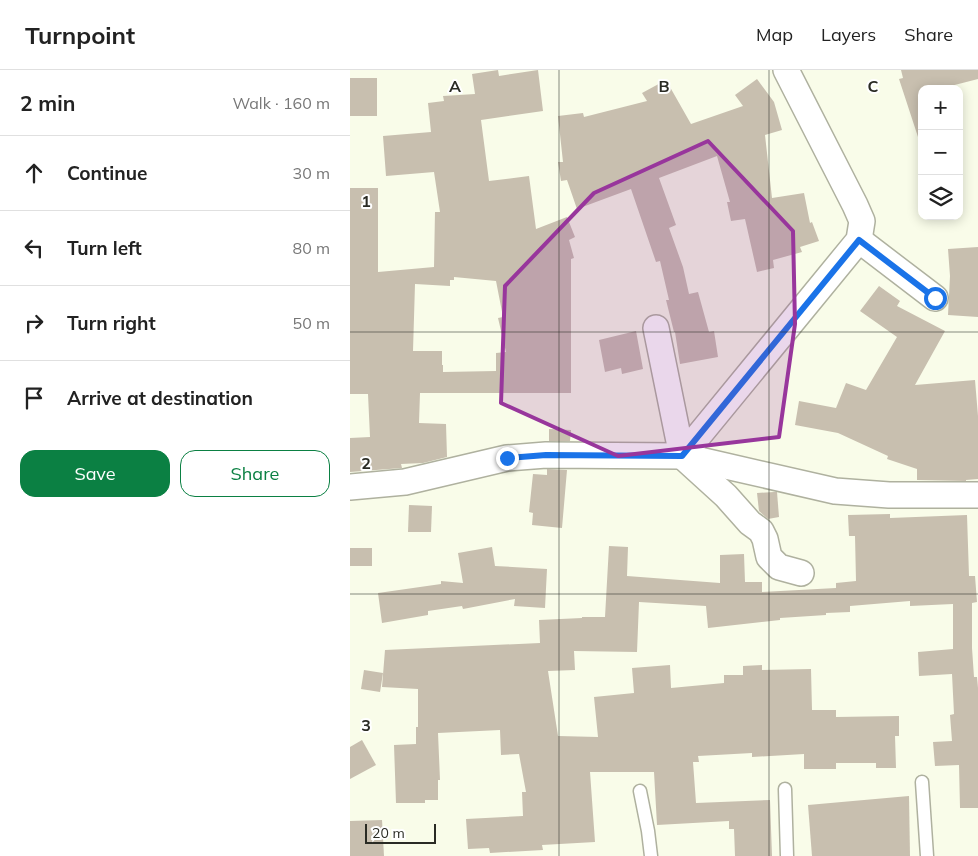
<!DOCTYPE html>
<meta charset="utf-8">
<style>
:root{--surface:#fff;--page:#f6f6f6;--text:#222;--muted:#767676;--line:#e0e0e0;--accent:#0b8043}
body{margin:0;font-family:Mulish,sans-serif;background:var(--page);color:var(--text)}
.controls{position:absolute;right:15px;top:15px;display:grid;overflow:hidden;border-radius:10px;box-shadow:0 2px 12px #0003}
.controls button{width:45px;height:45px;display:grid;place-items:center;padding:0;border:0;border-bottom:1px solid var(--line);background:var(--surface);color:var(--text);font:25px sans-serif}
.scale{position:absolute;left:15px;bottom:12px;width:71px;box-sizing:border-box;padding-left:5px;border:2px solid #2a2b24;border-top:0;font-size:14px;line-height:18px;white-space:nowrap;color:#2a2b24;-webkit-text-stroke:4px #fff;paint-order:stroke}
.stop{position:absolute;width:15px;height:15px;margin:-11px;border:4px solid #1a73e8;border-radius:50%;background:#fff}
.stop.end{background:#1a73e8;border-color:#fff;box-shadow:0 1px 5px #0008}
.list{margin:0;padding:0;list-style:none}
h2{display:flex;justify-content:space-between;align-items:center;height:65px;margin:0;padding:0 20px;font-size:21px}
h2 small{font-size:16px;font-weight:400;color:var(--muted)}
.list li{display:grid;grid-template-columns:32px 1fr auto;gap:15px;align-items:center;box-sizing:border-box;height:75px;padding:0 20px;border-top:1px solid var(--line)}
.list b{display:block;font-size:19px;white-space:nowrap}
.list em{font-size:16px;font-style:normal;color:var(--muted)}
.actions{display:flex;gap:10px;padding:15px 20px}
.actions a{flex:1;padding:11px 0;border:1px solid var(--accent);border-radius:15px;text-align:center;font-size:18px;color:var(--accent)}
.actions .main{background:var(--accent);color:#fff}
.icon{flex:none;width:28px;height:28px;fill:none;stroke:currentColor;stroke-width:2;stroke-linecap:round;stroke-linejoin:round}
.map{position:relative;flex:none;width:628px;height:786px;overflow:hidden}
header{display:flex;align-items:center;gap:30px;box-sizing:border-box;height:70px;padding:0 25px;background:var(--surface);border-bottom:1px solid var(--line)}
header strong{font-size:24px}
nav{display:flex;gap:28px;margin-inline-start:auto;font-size:18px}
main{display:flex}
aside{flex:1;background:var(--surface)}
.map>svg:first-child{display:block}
</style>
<header>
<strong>Turnpoint</strong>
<nav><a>Map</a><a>Layers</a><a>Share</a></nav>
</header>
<main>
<aside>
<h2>2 min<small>Walk · 160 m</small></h2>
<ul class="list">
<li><svg class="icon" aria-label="ahead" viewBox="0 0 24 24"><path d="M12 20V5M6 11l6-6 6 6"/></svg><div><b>Continue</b></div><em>30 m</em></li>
<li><svg class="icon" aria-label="left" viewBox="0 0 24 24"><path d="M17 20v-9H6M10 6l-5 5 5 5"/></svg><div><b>Turn left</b></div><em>80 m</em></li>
<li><svg class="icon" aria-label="right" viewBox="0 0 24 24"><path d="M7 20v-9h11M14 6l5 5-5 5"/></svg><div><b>Turn right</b></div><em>50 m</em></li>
<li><svg class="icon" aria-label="arrive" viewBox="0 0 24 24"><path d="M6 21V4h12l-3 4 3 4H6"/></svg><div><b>Arrive at destination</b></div></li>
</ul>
<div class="actions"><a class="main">Save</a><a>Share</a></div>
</aside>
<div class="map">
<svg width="628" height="786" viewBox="0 0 628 786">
<rect width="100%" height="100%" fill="#f9fce9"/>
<g fill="#c8bfaf" fill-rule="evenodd">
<path d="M 148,0 L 149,6 L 188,0 L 193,41 L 131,50 L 139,111 L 179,106 L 186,159 L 217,147 L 225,167 L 219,170 L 224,188 L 221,189 L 221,323 L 70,323 L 69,353 L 96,354 L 97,387 L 73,393 L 51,394 L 52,398 L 0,402 L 0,368 L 20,367 L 18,324 L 0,324 L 0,118 L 28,118 L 28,202 L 84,197 L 85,142 L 90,142 L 84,102 L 36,106 L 33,66 L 81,62 L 78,33 L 94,31 L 93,26 L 125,24 L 122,4 ZM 104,207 L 146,211 L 153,247 L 148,248 L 156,282 L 146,283 L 146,301 L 93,302 L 93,295 L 92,295 L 92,281 L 63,281 L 65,214 L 100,216 L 100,210 L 104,210 Z"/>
<polygon points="551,0 628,0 628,9 589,19 572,19 572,67 568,67 549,9 553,8"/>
<rect x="0" y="8" width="27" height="38"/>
<polygon points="407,9 424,32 432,60 415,65 422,128 454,123 460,153 462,152 469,171 450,177 452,182 423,190 424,198 407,202 395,149 381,151 377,132 380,132 367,86 309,108 326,155 319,158 333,197 339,224 348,222 359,262 364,261 368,287 330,294 325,262 324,262 316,230 319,230 310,191 306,192 281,119 227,139 217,110 211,111 208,92 213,92 208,46 233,43 234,47 297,31 292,23 316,10 341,54 393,36 385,25"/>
<polygon points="628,177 628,247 598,245 600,206 598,179"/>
<polygon points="529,216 550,231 547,236 595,261 565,315 625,310 628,346 628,409 616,410 616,411 567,410 567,399 537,389 538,386 488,363 445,355 449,331 486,338 496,313 516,320 547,267 510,241"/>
<polygon points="286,261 293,299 272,304 271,298 255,302 249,270"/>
<polygon points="199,359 221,360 220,371 199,371"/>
<polygon points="197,399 217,400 212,458 182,455 183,443 179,442 183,404 197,405"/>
<polygon points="424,422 427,422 429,447 418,449 409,441 407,423"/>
<polygon points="59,435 82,436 81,462 58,462"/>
<polygon points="540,444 540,448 617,445 619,506 625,506 627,532 622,533 622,578 624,607 627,607 628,618 628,738 610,738 609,695 585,696 583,672 602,671 600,645 604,644 602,604 569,606 568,582 603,579 603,534 560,536 560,531 500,536 500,542 476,543 476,545 430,548 430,550 358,558 356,536 289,532 287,582 224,581 225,600 198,601 208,666 248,667 244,627 284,623 282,598 320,595 321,618 374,613 374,605 393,605 393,596 412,595 412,600 461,599 462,640 486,640 486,647 549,646 549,666 545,666 546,698 526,698 526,693 486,693 486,699 454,699 454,684 402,687 402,683 348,686 349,692 343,692 346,733 420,730 422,786 385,786 384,759 379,759 379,751 307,755 304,702 240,702 245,772 192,775 193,780 140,783 139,778 118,779 116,749 173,746 172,722 176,722 169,684 151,685 150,660 88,663 90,710 88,710 88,730 75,730 75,733 46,733 44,675 66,674 66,657 68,657 68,619 32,617 35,580 190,573 189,550 232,548 232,547 255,547 259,476 278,477 277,506 370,513 370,485 394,484 395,512 412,512 412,522 486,518 486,513 506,511 505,466 499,466 498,445"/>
<polygon points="142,477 145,496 197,499 195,538 164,536 165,529 113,539 112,536 78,541 78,545 32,553 28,523 91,514 91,511 113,513 108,483"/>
<rect x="0" y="478" width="22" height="18"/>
<polygon points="14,600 33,603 30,622 11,619"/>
<polygon points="12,670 26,695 0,709 0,677"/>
<polygon points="559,726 560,786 462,786 458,735"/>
<polygon points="32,750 34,786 0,786 0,751"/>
</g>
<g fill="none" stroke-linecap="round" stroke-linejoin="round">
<defs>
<g id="service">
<polyline points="572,712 577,786"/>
<polyline points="435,719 437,786"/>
<polyline points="290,721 298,761 301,786"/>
</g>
<g id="minor">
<polyline points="509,170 585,228"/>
<polyline points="306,258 332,386 376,426 400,453 411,461 415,469 419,487 429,497 451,503"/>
<polyline points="332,386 509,170 512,151 505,135 436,0"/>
<polyline points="0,417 55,412 157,388 196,385 332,386 485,421 539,425 628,425"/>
</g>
</defs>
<use href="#service" stroke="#afb19f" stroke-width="15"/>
<use href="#minor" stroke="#afb19f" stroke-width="28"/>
<use href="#service" stroke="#fff" stroke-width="12"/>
<use href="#minor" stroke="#fff" stroke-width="25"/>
</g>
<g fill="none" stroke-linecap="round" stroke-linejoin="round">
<polyline stroke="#1a73e8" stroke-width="6" points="157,388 196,385 332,386 509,170 585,228"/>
</g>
<path fill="#98369c" fill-opacity="0.2" stroke="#98369c" stroke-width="4" stroke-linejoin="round" d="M 358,71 L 443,161 L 445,254 L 429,367 L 268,386 L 151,333 L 155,216 L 244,123 Z"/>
<path fill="none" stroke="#2a2b24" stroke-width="1" stroke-opacity="0.55" d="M 209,0 L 209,786M 419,0 L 419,786M 0,262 L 628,262M 0,524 L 628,524"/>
<g font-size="16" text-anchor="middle" font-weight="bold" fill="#2a2b24" stroke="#fff" stroke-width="4" stroke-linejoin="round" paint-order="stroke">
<text x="105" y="22">A</text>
<text x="314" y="22">B</text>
<text x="523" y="22">C</text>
<text x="16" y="137">1</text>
<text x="16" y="399">2</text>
<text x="16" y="661">3</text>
</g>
</svg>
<div class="controls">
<button>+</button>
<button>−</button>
<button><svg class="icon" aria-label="layers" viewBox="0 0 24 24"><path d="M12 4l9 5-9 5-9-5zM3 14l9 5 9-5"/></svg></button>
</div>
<div class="scale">20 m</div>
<div class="stop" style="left:585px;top:228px"></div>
<div class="stop end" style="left:157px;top:388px"></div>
</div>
</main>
